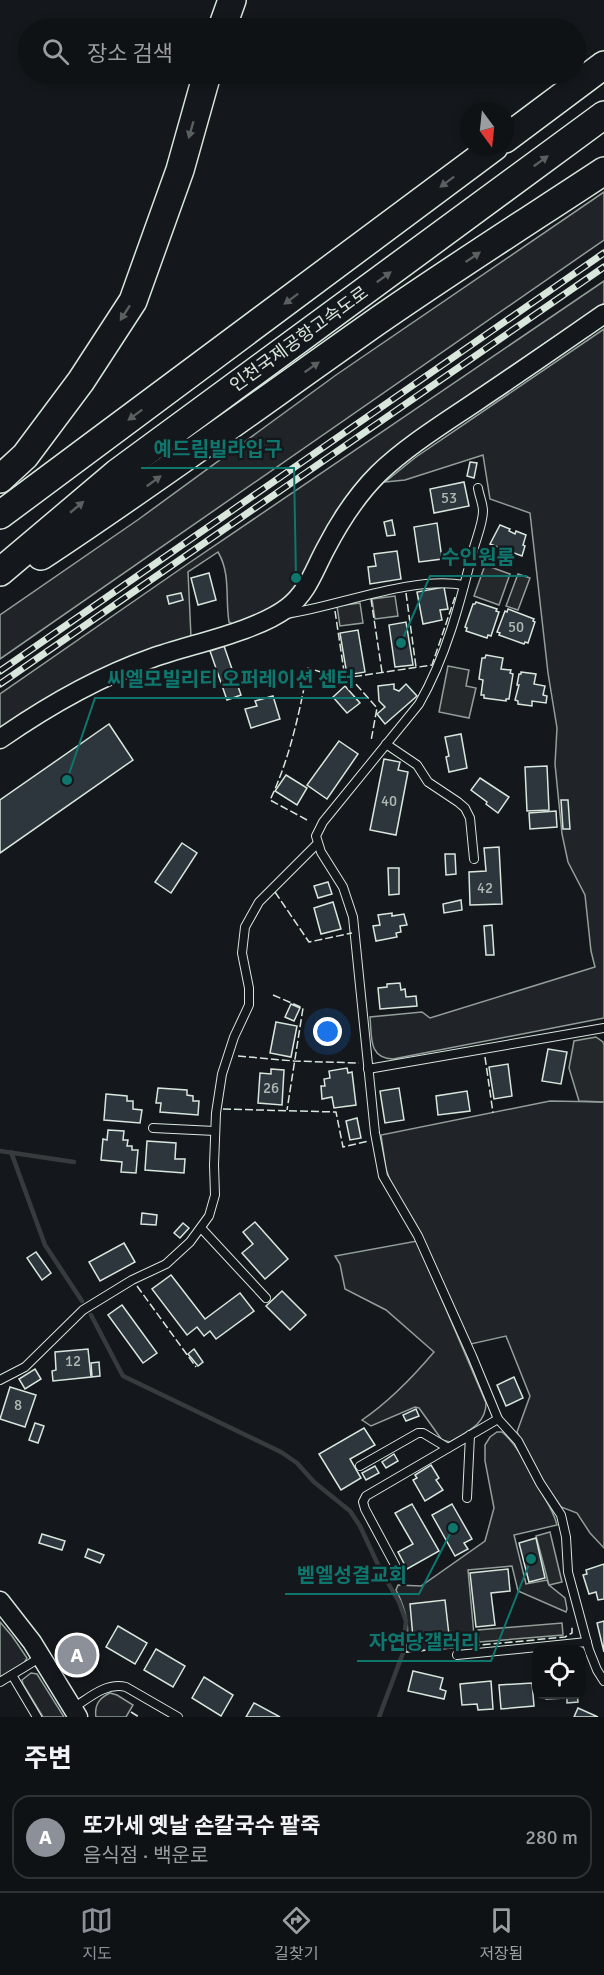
<!DOCTYPE html>
<html lang="ko">
<meta charset="utf-8">
<style>
:root{--surface:#0f1215;--page:#181b1e;--text:#f1f3f6;--muted:#9b9ea0;--line:#2f3234;--accent:#8c9099}
body{margin:0;font-family:Signika,"Noto Sans KR",sans-serif;background:var(--page);color:var(--text)}
.controls{position:absolute;right:18px;bottom:18px;display:grid;overflow:hidden;border-radius:12px;box-shadow:0 3px 9px #0003}
.controls button{width:54px;height:54px;display:grid;place-items:center;padding:0;border:0;border-bottom:2px solid var(--line);background:var(--surface);color:var(--text);font:30px sans-serif}
.compass{position:absolute;left:460px;top:102px;width:54px;height:54px;border-radius:50%;background:var(--surface);box-shadow:0 3px 9px #0003;rotate:165deg}
.you{position:absolute;left:328px;top:1032px;width:21px;height:21px;margin:-15px;border:4px solid #fff;border-radius:50%;background:#1a73e8;box-shadow:0 0 0 9px #1a73e833}
.badge{display:grid;place-items:center;width:39px;height:39px;border-radius:50%;background:var(--accent);color:#fff;font-size:20px;font-weight:700}
.pin{position:absolute;translate:-50% -50%;border:3px solid #fff;box-shadow:0 2px 6px #0006}
.list{margin:0;padding:0;list-style:none}
h2{display:flex;justify-content:space-between;align-items:center;height:78px;margin:0;padding:0 24px;font-size:26px}
h2 small{font-size:20px;font-weight:400;color:var(--muted)}
.list li{display:grid;grid-template-columns:39px 1fr auto;gap:18px;align-items:center;box-sizing:border-box;height:84px;margin:0 12px 12px;padding:0 12px;border:2px solid var(--line);border-radius:18px}
.list b{display:block;font-size:22px;white-space:nowrap}
.list p{margin:0;font-size:20px;white-space:nowrap;color:var(--muted)}
.list em{font-size:20px;font-style:normal;color:var(--muted)}
.icon{flex:none;width:33px;height:33px;fill:none;stroke:currentColor;stroke-width:2;stroke-linecap:round;stroke-linejoin:round}
.map{position:relative;flex:none;width:604px;height:1717px;overflow:hidden}
.search{position:absolute;background:var(--surface);box-shadow:0 3px 9px #0003;left:18px;right:18px;top:18px;height:66px;display:flex;align-items:center;gap:15px;box-sizing:border-box;padding:0 21px;border-radius:33px;color:var(--muted);font-size:22px}
.sheet{height:174px;background:var(--surface)}
nav{display:flex;justify-content:space-around;align-items:center;box-sizing:border-box;height:84px;border-top:2px solid var(--line);background:var(--surface);font-size:16px;color:var(--muted)}
nav a{display:grid;justify-items:center;gap:3px}
nav .on{color:var(--accent)}
.map>svg:first-child{display:block}
</style>
<div class="map">
<svg width="604" height="1717" viewBox="0 0 604 1717">
<rect width="100%" height="100%" fill="#14181c"/>
<g fill="#202428" stroke="#939e99" stroke-width="1.5">
<polygon points="604,192 604,240 0,659 0,615 139,519 336,375"/>
<path d="M 604,281 L 604,303 L 433,419 L 392,449 L 363,476 L 336,511 L 314,553 L 305,577 L 286,602 L 234,625 L 229,622 C 225,598 231,574 218,552 L 188,572 L 191,637 L 0,731 L 0,694 L 189,563 Z"/>
<path d="M 604,329 L 604,1018 L 393,1059 C 368,1058 372,1037 370,1017 L 422,1012 L 430,1018 L 595,967 L 591,951 L 585,895 L 568,862 L 562,834 L 555,764 L 557,728 L 548,673 L 530,513 L 490,499 L 483,455 L 405,480 L 385,482 L 416,457 Z"/>
<polygon points="550,1101 604,1102 604,1548 590,1533 577,1513 561,1507 539,1475 517,1432 530,1396 506,1336 471,1344 417,1226 392,1186 386,1169 381,1135"/>
<path d="M 417,1241 L 486,1403 C 486,1425 466,1432 450,1442 L 442,1440 L 419,1408 L 415,1407 L 371,1426 L 362,1420 C 390,1401 412,1378 434,1352 L 386,1310 L 345,1289 L 340,1264 L 335,1256 Z"/>
<path d="M 497,1432 L 502,1432 C 519,1446 528,1469 538,1487 C 546,1501 553,1509 557,1525 L 514,1535 L 526,1584 L 547,1580 L 549,1585 L 565,1598 L 567,1609 L 566,1612 L 518,1591 L 512,1566 L 468,1570 L 475,1646 L 406,1652 C 410,1629 407,1611 396,1590 L 398,1585 L 421,1586 L 485,1541 L 494,1508 L 485,1461 L 485,1445 L 490,1437 Z"/>
<polygon points="0,1622 12,1636 27,1658 24,1663 0,1677"/>
<polygon points="31,1673 37,1674 64,1717 43,1717 23,1684 22,1680"/>
<path d="M 110,1693 L 117,1695 L 133,1705 L 126,1717 L 96,1717 C 94,1705 99,1698 110,1693 Z"/>
</g>
<g fill="#24282b" stroke="#939e99" stroke-width="1.5">
<polygon points="485,565 510,574 499,605 474,596"/>
<polygon points="518,574 530,578 518,610 506,606"/>
<polygon points="395,596 398,616 375,619 372,599"/>
<polygon points="360,603 363,623 340,626 337,606"/>
<polygon points="448,666 469,670 466,686 476,688 469,718 439,712"/>
<polygon points="596,1037 603,1042 604,1045 604,1102 579,1101 569,1068 574,1041"/>
<polygon points="550,1532 562,1582 549,1585 536,1536"/>
<polygon points="562,1623 563,1635 479,1642 478,1630"/>
</g>
<g fill="none" stroke-linecap="round" stroke-linejoin="round">
<g stroke="#363b3e" stroke-width="4.5">
<polyline points="0,1151 74,1162"/>
<polyline points="11,1152 45,1245 82,1301"/>
<polyline points="91,1315 123,1376 281,1452 297,1463 314,1482 350,1511 360,1526 380,1569 399,1602 406,1621 403,1653 379,1717"/>
</g>
</g>
<g fill="#2c363c" stroke="#d8e6dc" stroke-width="1.5">
<polygon points="470,462 477,463 474,478 467,476"/>
<polygon points="464,482 469,506 434,513 430,489"/>
<polygon points="392,520 395,535 387,536 384,522"/>
<polygon points="437,523 442,559 419,562 414,527"/>
<polygon points="500,525 510,529 509,531 515,534 516,531 526,535 523,545 525,546 522,556 490,544"/>
<polygon points="397,551 401,579 370,584 368,567 376,566 374,554"/>
<polygon points="209,573 216,600 198,605 191,578"/>
<polygon points="444,587 448,609 440,610 442,620 423,624 417,592"/>
<polygon points="181,593 183,600 169,604 167,596"/>
<polygon points="476,602 497,609 496,611 499,612 491,636 488,635 487,638 466,631 467,628 465,627 473,604 475,604"/>
<polygon points="508,609 534,619 533,621 535,622 528,643 525,642 524,644 499,635 500,633 497,632 505,611 507,612"/>
<polygon points="406,622 413,665 395,667 389,625"/>
<polygon points="358,630 365,672 347,675 340,633"/>
<polygon points="224,646 241,695 227,700 210,651"/>
<polygon points="486,655 503,658 501,669 511,670 510,673 513,674 509,699 506,699 506,701 484,698 484,695 481,695 483,680 479,679 482,658 485,658"/>
<polygon points="521,672 536,674 534,684 545,686 543,695 547,696 546,703 532,701 532,706 518,704 518,701 515,700 519,685 517,685 519,674 521,674"/>
<polygon points="394,684 394,689 399,691 406,684 417,696 385,724 377,714 385,707 379,701 378,686"/>
<polygon points="345,686 360,703 347,713 333,697"/>
<polygon points="273,696 280,719 251,728 245,709 257,706 255,701"/>
<polygon points="109,724 133,760 0,853 0,800"/>
<polygon points="461,734 467,768 449,772 446,757 449,756 445,737"/>
<polygon points="339,741 358,754 327,799 307,785"/>
<polygon points="384,759 400,762 398,770 408,772 396,835 370,830"/>
<polygon points="547,766 549,810 527,811 525,767"/>
<polygon points="286,775 307,788 297,805 275,791"/>
<polygon points="480,778 509,797 498,813 486,804 487,802 471,790"/>
<polygon points="561,800 568,800 570,829 563,829"/>
<polygon points="556,811 557,827 530,829 529,813"/>
<polygon points="182,843 197,853 171,893 155,882"/>
<polygon points="499,847 502,904 470,905 469,872 486,871 484,848"/>
<polygon points="445,854 455,854 456,874 446,875"/>
<polygon points="388,868 399,868 399,894 389,895"/>
<polygon points="328,882 332,894 318,898 314,886"/>
<polygon points="461,900 462,910 444,913 443,904"/>
<polygon points="333,902 341,929 321,934 314,908"/>
<polygon points="392,913 392,916 404,914 407,925 400,926 401,932 396,933 397,937 376,941 373,926 380,925 378,915"/>
<polygon points="492,925 494,955 486,955 484,926"/>
<polygon points="400,983 401,990 405,989 406,997 416,996 417,1006 380,1009 378,988 387,987 387,984"/>
<polygon points="291,1004 300,1008 294,1021 285,1017"/>
<polygon points="276,1022 297,1026 291,1057 270,1053"/>
<polygon points="548,1049 567,1052 561,1084 542,1081"/>
<polygon points="508,1064 512,1096 494,1099 489,1067"/>
<polygon points="347,1068 348,1073 352,1072 356,1105 334,1108 332,1097 322,1099 321,1086 325,1086 324,1079 330,1078 329,1071"/>
<polygon points="271,1069 284,1070 282,1105 258,1103 260,1073 271,1074"/>
<polygon points="158,1088 187,1090 187,1095 193,1096 193,1101 199,1101 198,1115 160,1112 161,1103 156,1103"/>
<polygon points="399,1088 404,1120 385,1123 380,1091"/>
<polygon points="467,1091 470,1111 438,1115 436,1096"/>
<polygon points="106,1094 127,1096 127,1101 133,1101 133,1109 142,1110 140,1123 104,1120"/>
<polygon points="357,1118 361,1138 350,1140 346,1121"/>
<polygon points="108,1130 124,1131 123,1140 128,1140 127,1146 132,1146 132,1150 138,1150 136,1173 121,1172 122,1162 101,1160 103,1139 107,1140"/>
<polygon points="147,1141 176,1143 175,1159 185,1159 184,1173 145,1170"/>
<polygon points="142,1213 157,1215 156,1225 141,1224"/>
<polygon points="255,1222 288,1259 265,1279 242,1253 253,1244 243,1232"/>
<polygon points="183,1223 189,1228 180,1238 174,1233"/>
<polygon points="124,1243 135,1262 100,1281 89,1262"/>
<polygon points="36,1252 51,1273 42,1280 27,1258"/>
<polygon points="171,1275 205,1319 240,1293 254,1311 216,1339 210,1331 204,1336 197,1327 187,1335 152,1289"/>
<polygon points="282,1291 306,1315 290,1330 266,1306"/>
<polygon points="122,1305 157,1353 143,1363 108,1315"/>
<polygon points="88,1349 91,1377 53,1381 52,1371 56,1370 55,1352"/>
<polygon points="194,1349 203,1362 198,1366 188,1354"/>
<polygon points="99,1362 100,1376 92,1377 91,1363"/>
<polygon points="35,1369 41,1379 25,1389 19,1379"/>
<polygon points="514,1377 523,1398 506,1406 497,1385"/>
<polygon points="10,1387 36,1395 25,1427 0,1419"/>
<polygon points="416,1409 419,1416 406,1421 403,1415"/>
<polygon points="35,1423 44,1426 38,1443 29,1440"/>
<polygon points="364,1428 375,1445 350,1459 361,1478 341,1490 319,1454"/>
<polygon points="394,1454 398,1461 386,1468 382,1462"/>
<polygon points="431,1465 439,1478 436,1480 443,1490 425,1501 413,1480 417,1478 415,1475"/>
<polygon points="375,1466 379,1473 366,1480 362,1473"/>
<polygon points="412,1504 439,1551 407,1569 398,1552 413,1544 395,1513"/>
<polygon points="452,1504 472,1539 464,1543 468,1549 455,1556 432,1515"/>
<polygon points="42,1534 65,1541 62,1550 39,1543"/>
<polygon points="536,1538 545,1578 529,1582 519,1543"/>
<polygon points="88,1549 104,1555 100,1563 85,1557"/>
<polygon points="604,1564 604,1599 598,1600 596,1592 589,1594 583,1575 587,1574 586,1570"/>
<polygon points="508,1569 510,1591 491,1593 495,1625 476,1627 470,1573"/>
<polygon points="445,1600 449,1635 413,1638 410,1604"/>
<polygon points="604,1621 604,1652 597,1623"/>
<polygon points="118,1626 147,1643 135,1664 106,1647"/>
<polygon points="74,1634 95,1664 75,1676 68,1665 73,1662 61,1642"/>
<polygon points="156,1649 185,1666 173,1687 144,1670"/>
<polygon points="413,1671 443,1678 440,1689 446,1691 444,1699 408,1691"/>
<polygon points="204,1677 233,1695 221,1716 192,1698"/>
<polygon points="491,1681 493,1709 478,1710 477,1704 462,1705 460,1684"/>
<polygon points="532,1683 534,1706 501,1709 499,1685"/>
<polygon points="546,1694 577,1694 578,1702 567,1703 567,1698 546,1699"/>
<polygon points="254,1703 280,1717 246,1717"/>
<polygon points="578,1708 598,1717 574,1717"/>
</g>
<g fill="none" stroke-linecap="round" stroke-linejoin="round">
<defs>
<g id="service">
<path d="M 478,488 C 479,495 483,504 483,511 C 483,523 476,539 473,551 C 460,603 446,657 419,704 L 323,822 L 316,836 L 321,852 L 343,887 L 353,917 L 375,1133 L 383,1176 L 418,1236 L 472,1356 L 498,1419 L 518,1441 L 540,1483 L 561,1515 L 566,1537 L 568,1572 L 589,1650 L 597,1670 L 604,1681"/>
<path d="M 286,614 C 340,606 410,576 464,585"/>
<polyline points="386,744 417,765 428,782 458,802 465,808 470,818 474,859"/>
<polyline points="368,1069 604,1028"/>
<polyline points="153,1128 215,1131"/>
<polyline points="202,1229 266,1298"/>
<polyline points="0,1380 25,1367 83,1310 132,1280 166,1264 190,1242 209,1216 215,1195 214,1165 216,1113 222,1074 234,1037 249,1005 249,988 242,953 245,927 259,902 317,844"/>
<polyline points="360,1466 418,1433 423,1433 448,1448"/>
<polyline points="467,1498 470,1435"/>
<polyline points="395,1565 365,1509 363,1502 366,1496 498,1419"/>
<polyline points="457,1655 587,1642"/>
<polyline points="12,1675 37,1717"/>
<polyline points="0,1682 41,1657"/>
<path d="M 73,1708 C 89,1698 106,1682 126,1687 L 178,1717"/>
</g>
<g id="tertiary">
<path d="M 0,739 C 46,707 98,677 152,658 C 191,644 255,632 287,608 C 308,592 314,570 326,548 C 340,521 357,495 378,474 C 407,446 443,424 477,401 C 519,373 562,343 604,314"/>
<polyline points="0,1601 32,1642 78,1717"/>
</g>
<g id="motorway">
<polyline points="222,28 232,0"/>
<polyline points="505,139 604,65"/>
<polyline points="0,479 25,456 81,381 133,301 180,170 207,74"/>
<polyline points="0,515 494,147"/>
<path d="M 41,556 C 155,481 265,400 376,322 C 451,270 528,221 604,171"/>
<polyline points="0,572 117,473 604,115"/>
</g>
</defs>
<use href="#service" stroke="#d8e6dc" stroke-width="10"/>
<use href="#tertiary" stroke="#d8e6dc" stroke-width="21"/>
<use href="#motorway" stroke="#d8e6dc" stroke-width="30"/>
<use href="#service" stroke="#14181c" stroke-width="8"/>
<use href="#tertiary" stroke="#14181c" stroke-width="18"/>
<use href="#motorway" stroke="#14181c" stroke-width="27"/>
<defs>
<g id="rail">
<polyline points="0,671 604,253"/>
<polyline points="0,684 604,267"/>
</g>
</defs>
<use href="#rail" stroke="#d8e6dc" stroke-width="7"/>
<use href="#rail" stroke="#14181c" stroke-width="4.5" stroke-dasharray="14" stroke-linecap="butt"/>
<g stroke="#d8e6dc" stroke-width="1.5" stroke-dasharray="8 3" stroke-linecap="butt">
<polyline points="406,593 416,667"/>
<polyline points="371,599 382,672"/>
<polyline points="335,611 345,678 432,665 455,597"/>
<path d="M 307,820 L 270,800 C 290,758 299,714 308,668 L 354,682 L 377,708 L 371,741"/>
<polyline points="275,892 309,942 352,933"/>
<polyline points="273,995 303,1008 287,1110"/>
<polyline points="238,1056 294,1061 359,1063"/>
<polyline points="485,1057 493,1113"/>
<polyline points="223,1109 336,1112 343,1147 369,1141"/>
<polyline points="137,1286 196,1367"/>
<polyline points="406,1652 565,1637 572,1633 572,1626"/>
<polyline points="131,1712 139,1717"/>
</g>
</g>
<defs><path id="oneway-solid" d="M-6-.8H1V-3.2L6.5 0L1 3.2V.8H-6Z" transform="scale(1.5)"/></defs>
<g fill="#59605f">
<use href="#oneway-solid" transform="translate(191 130) rotate(106)"/>
<use href="#oneway-solid" transform="translate(541 161) rotate(-36)"/>
<use href="#oneway-solid" transform="translate(447 182) rotate(143)"/>
<use href="#oneway-solid" transform="translate(473 257) rotate(-34)"/>
<use href="#oneway-solid" transform="translate(384 277) rotate(-36)"/>
<use href="#oneway-solid" transform="translate(291 299) rotate(143)"/>
<use href="#oneway-solid" transform="translate(125 313) rotate(123)"/>
<use href="#oneway-solid" transform="translate(312 367) rotate(-35)"/>
<use href="#oneway-solid" transform="translate(135 415) rotate(143)"/>
<use href="#oneway-solid" transform="translate(154 481) rotate(-36)"/>
<use href="#oneway-solid" transform="translate(77 507) rotate(-40)"/>
</g>
<g text-anchor="middle" dominant-baseline="central" stroke-width="4.5" stroke-linejoin="round" paint-order="stroke">
<g font-size="15" fill="#adbab4">
<text x="449" y="498">53</text>
<text x="516" y="627">50</text>
<text x="389" y="801">40</text>
<text x="485" y="888">42</text>
<text x="271" y="1088">26</text>
<text x="73" y="1361">12</text>
<text x="18" y="1405">8</text>
</g>
<g font-size="18" fill="#d8e6dc" stroke="#14181c">
<text transform="translate(299 339) rotate(-36)">인천국제공항고속도로</text>
</g>
</g>
<path fill="none" stroke="#0f766e" stroke-width="2" d="M296 578L294 468H141M401 643L430 576H527M67 780L95 698H367M453 1528L419 1594H285M531 1559L491 1661H357"/>
<g fill="#0f766e" stroke="#14181c" stroke-width="2">
<circle cx="296" cy="578" r="6"/>
<circle cx="401" cy="643" r="6"/>
<circle cx="67" cy="780" r="6"/>
<circle cx="453" cy="1528" r="6"/>
<circle cx="531" cy="1559" r="6"/>
</g>
<g font-size="20" text-anchor="middle" font-weight="bold" fill="#0f766e" stroke="#14181c" stroke-width="4.5" stroke-linejoin="round" paint-order="stroke">
<text x="218" y="456">예드림빌라입구</text>
<text x="478" y="564">수인원룸</text>
<text x="231" y="686">씨엘모빌리티 오퍼레이션 센터</text>
<text x="352" y="1582">벧엘성결교회</text>
<text x="424" y="1649">자연당갤러리</text>
</g>
</svg>
<div class="controls">
<button><svg class="icon" aria-label="locate" viewBox="0 0 24 24"><circle cx="12" cy="12" r="6"/><path d="M12 2v4M12 18v4M2 12h4M18 12h4"/></svg></button>
</div>
<svg class="compass" viewBox="-18 -18 36 36"><path d="M0-13l5 13h-10z" fill="#e53935"/><path d="M0 13l5-13h-10z" fill="#9b9ea0"/></svg>
<div class="you"></div>
<div class="pin badge" style="left:77px;top:1655px">A</div>
<div class="search"><svg class="icon" aria-label="search" viewBox="0 0 24 24"><circle cx="10" cy="10" r="6"/><path d="M15 15l6 6"/></svg>장소 검색</div>
</div>
<section class="sheet">
<h2>주변<small></small></h2>
<ul class="list">
<li><span class="badge">A</span><div><b>또가세 옛날 손칼국수 팥죽</b><p>음식점 · 백운로</p></div><em>280 m</em></li>
</ul>
</section>
<nav>
<a class="on"><svg class="icon" aria-label="map" viewBox="0 0 24 24"><path d="M3 6l6-2 6 2 6-2v14l-6 2-6-2-6 2zM9 4v14M15 6v14"/></svg>지도</a>
<a><svg class="icon" aria-label="directions" viewBox="0 0 24 24"><path d="M12 3l9 9-9 9-9-9zM9 14v-3h6M13 9l2 2-2 2"/></svg>길찾기</a>
<a><svg class="icon" aria-label="saved" viewBox="0 0 24 24"><path d="M7 4h10v16l-5-4-5 4z"/></svg>저장됨</a>
</nav>
